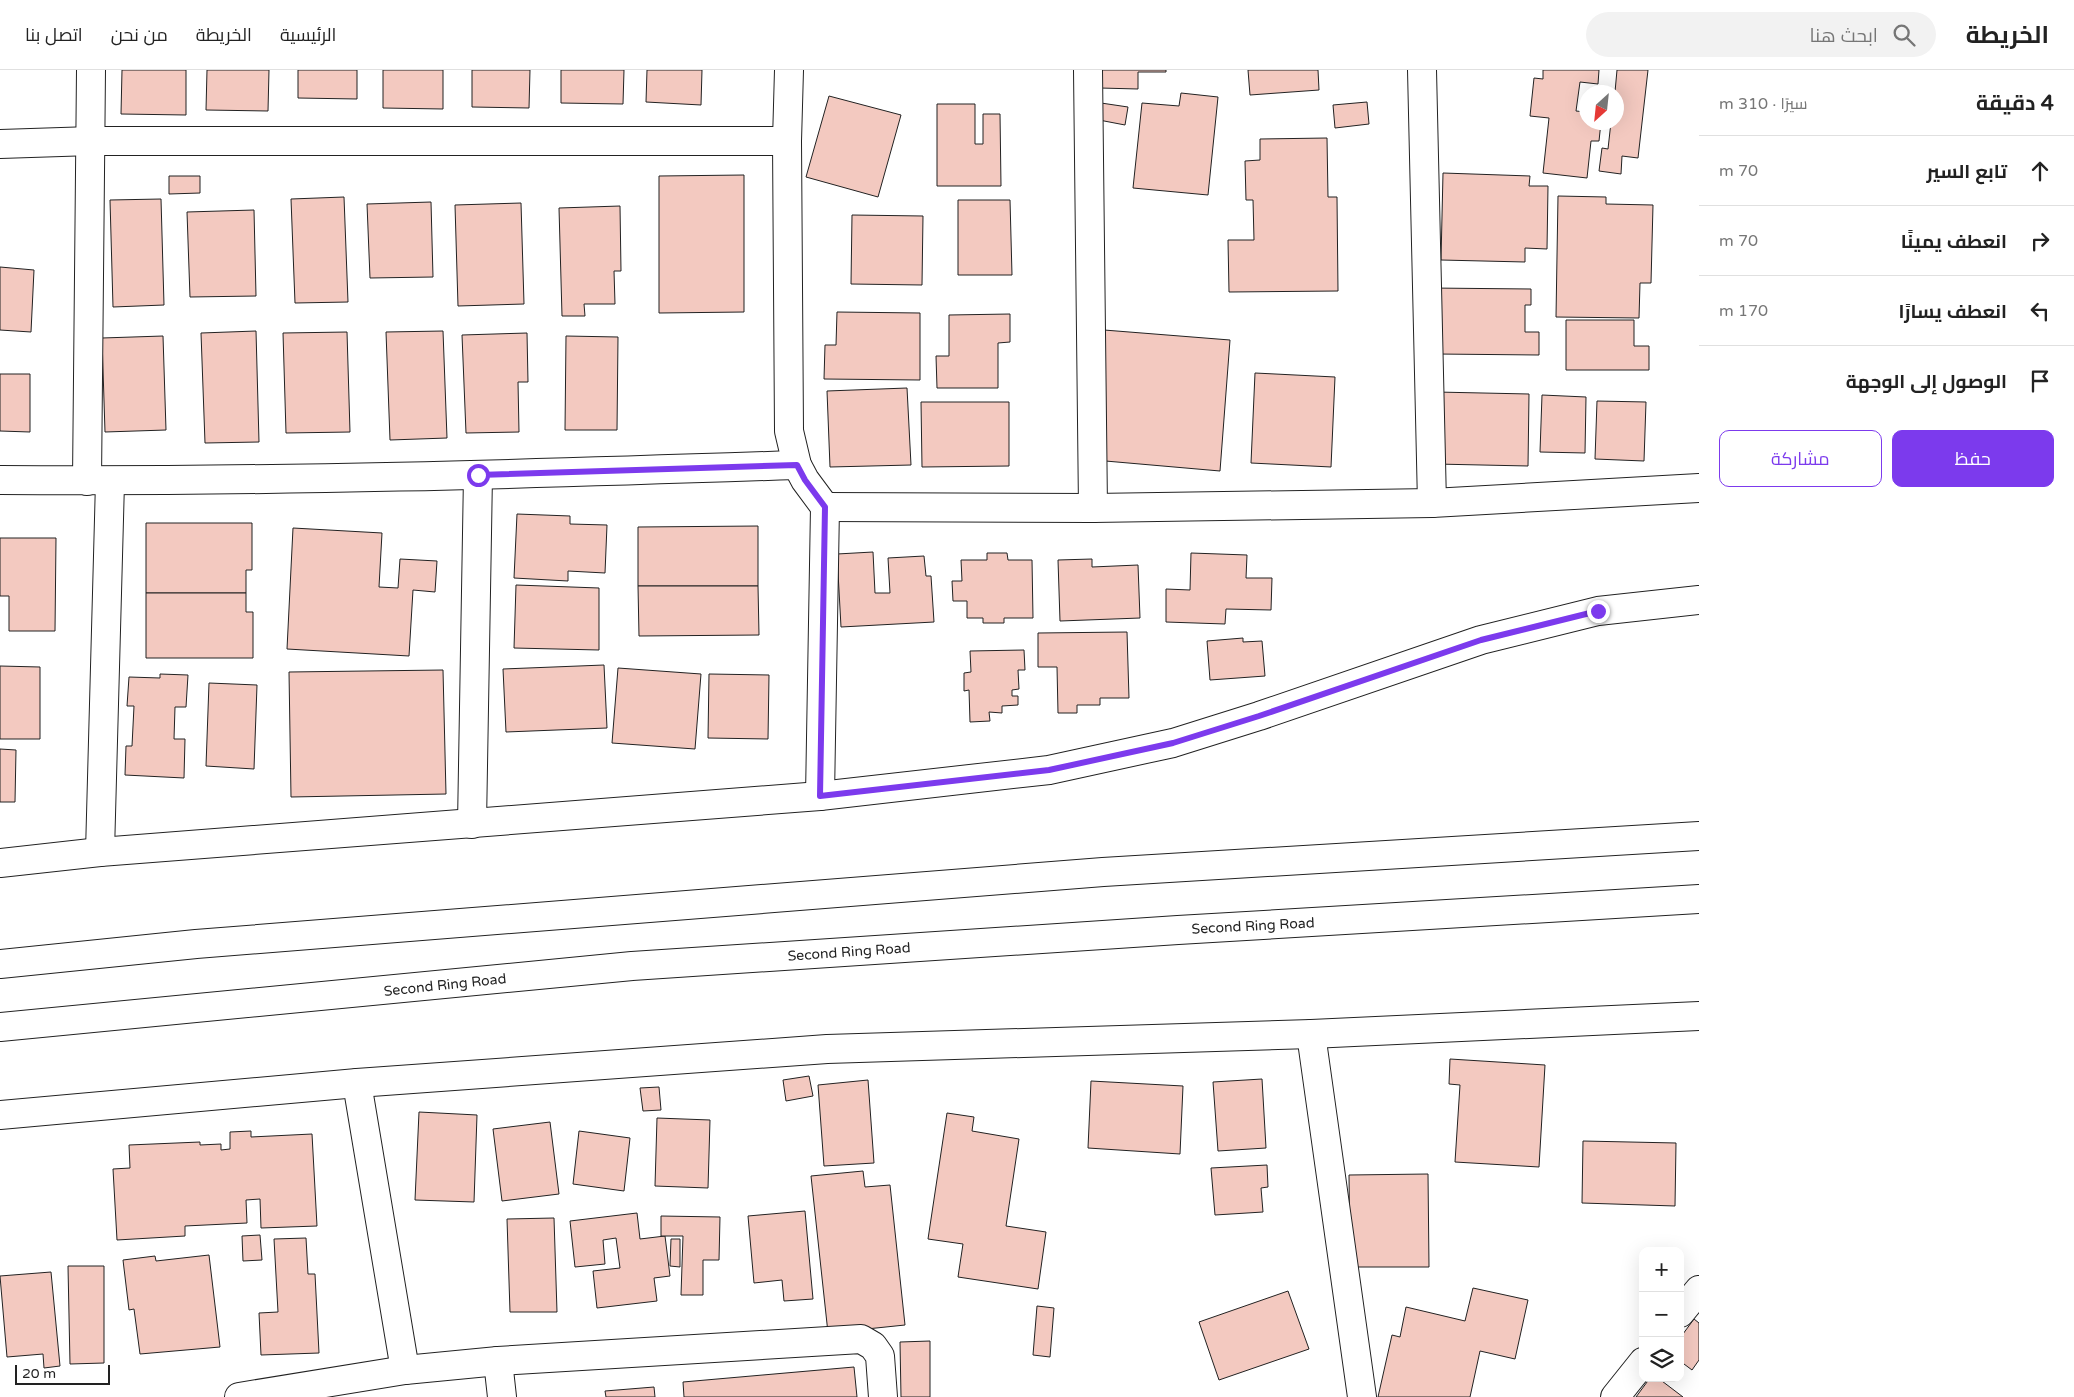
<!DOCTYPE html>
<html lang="ar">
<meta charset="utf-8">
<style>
:root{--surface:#fff;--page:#f2f2f2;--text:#222;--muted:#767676;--line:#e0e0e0;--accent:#7c3aed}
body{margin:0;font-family:"Varela Round",Cairo,sans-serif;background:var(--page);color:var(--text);direction:rtl}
.controls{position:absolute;right:15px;bottom:15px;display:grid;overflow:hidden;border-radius:10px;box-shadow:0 5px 20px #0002}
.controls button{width:45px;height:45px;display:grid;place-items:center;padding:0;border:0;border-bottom:1px solid var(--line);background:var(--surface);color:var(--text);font:25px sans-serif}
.compass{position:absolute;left:1579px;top:15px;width:45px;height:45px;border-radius:50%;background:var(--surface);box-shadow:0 5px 20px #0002;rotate:207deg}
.scale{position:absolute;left:15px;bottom:12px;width:95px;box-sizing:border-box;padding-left:5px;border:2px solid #222;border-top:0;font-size:14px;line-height:18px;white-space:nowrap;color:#222;-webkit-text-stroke:4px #fff;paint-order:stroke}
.stop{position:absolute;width:15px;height:15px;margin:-11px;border:4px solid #7c3aed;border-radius:50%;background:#fff}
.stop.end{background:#7c3aed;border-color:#fff;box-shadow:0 1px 5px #0008}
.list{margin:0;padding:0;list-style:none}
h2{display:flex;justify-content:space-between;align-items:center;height:65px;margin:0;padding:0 20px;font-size:21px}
h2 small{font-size:16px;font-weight:400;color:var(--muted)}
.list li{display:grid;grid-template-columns:32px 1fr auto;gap:15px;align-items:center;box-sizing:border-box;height:70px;padding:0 20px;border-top:1px solid var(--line)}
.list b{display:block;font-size:19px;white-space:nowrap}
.list em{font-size:16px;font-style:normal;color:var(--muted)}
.actions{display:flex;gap:10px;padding:15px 20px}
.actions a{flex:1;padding:11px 0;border:1px solid var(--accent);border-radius:10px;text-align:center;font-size:18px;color:var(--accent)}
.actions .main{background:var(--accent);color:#fff}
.icon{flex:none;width:28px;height:28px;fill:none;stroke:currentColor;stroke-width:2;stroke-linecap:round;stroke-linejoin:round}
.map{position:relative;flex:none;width:1699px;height:1327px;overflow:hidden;direction:ltr}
header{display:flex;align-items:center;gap:30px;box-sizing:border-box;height:70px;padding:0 25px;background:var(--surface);border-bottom:1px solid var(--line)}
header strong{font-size:24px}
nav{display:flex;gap:28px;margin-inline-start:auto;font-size:18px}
.search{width:350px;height:45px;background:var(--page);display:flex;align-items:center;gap:12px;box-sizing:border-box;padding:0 18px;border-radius:28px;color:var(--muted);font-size:19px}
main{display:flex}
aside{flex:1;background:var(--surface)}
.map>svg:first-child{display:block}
</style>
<header>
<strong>الخريطة</strong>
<div class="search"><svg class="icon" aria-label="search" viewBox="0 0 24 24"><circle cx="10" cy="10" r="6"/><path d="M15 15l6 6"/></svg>ابحث هنا</div>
<nav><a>الرئيسية</a><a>الخريطة</a><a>من نحن</a><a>اتصل بنا</a></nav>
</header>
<main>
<aside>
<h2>4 دقيقة<small>سيرًا · 310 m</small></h2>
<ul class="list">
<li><svg class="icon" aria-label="ahead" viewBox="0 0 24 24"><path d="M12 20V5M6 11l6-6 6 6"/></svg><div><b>تابع السير</b></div><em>70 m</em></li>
<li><svg class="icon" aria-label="right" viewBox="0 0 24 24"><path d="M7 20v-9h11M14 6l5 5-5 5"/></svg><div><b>انعطف يمينًا</b></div><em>70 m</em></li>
<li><svg class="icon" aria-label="left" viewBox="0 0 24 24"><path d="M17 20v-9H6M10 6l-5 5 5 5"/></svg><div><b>انعطف يسارًا</b></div><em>170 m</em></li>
<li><svg class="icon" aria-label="arrive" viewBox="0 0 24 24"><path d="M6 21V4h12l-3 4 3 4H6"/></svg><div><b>الوصول إلى الوجهة</b></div></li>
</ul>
<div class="actions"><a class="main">حفظ</a><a>مشاركة</a></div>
</aside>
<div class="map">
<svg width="1699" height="1327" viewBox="0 0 1699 1327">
<rect width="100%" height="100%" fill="#fff"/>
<g fill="#f3c9c0" stroke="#222">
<polygon points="122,0 186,0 186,45 121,44"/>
<polygon points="207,0 269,0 268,41 206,40"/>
<polygon points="298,0 357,0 357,29 298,28"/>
<polygon points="383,0 443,0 443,39 383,38"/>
<polygon points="472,0 530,0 529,38 472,37"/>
<polygon points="561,0 624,0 623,34 561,33"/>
<polygon points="647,0 702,0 701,35 646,32"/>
<polygon points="1100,0 1166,0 1166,2 1138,2 1138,19 1100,18"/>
<polygon points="1248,0 1318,0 1319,20 1250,25"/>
<polygon points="1543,0 1599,0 1598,14 1580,12 1576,41 1586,42 1586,52 1601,52 1599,71 1591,71 1587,108 1543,103 1549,48 1530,46 1534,8 1543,9"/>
<polygon points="1617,0 1648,0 1638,88 1622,86 1621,104 1599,101 1602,78 1608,79 1611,52 1616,52 1616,22 1615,22"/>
<polygon points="1181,23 1218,27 1208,125 1133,118 1142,33 1179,36"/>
<polygon points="829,26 901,45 878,127 806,107"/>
<polygon points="1367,32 1369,54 1335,58 1333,35"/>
<polygon points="1101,33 1128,37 1125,55 1099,50"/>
<polygon points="937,34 975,34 975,74 983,74 983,44 1000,44 1001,116 937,116"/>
<polygon points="1327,68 1328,127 1337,127 1338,221 1229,222 1228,170 1254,170 1253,130 1246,130 1245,91 1260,90 1260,69"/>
<polygon points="1443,103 1530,106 1529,116 1548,116 1547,179 1525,178 1525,192 1441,190"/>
<polygon points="744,105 744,242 659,243 659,106"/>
<polygon points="169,106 200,106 200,123 169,124"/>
<polygon points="1558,126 1606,127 1606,134 1653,135 1651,213 1640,213 1639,248 1556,247"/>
<polygon points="344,127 348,232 295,233 291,129"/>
<polygon points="161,129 164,235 113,237 110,130"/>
<polygon points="958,130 1010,130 1012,205 958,205"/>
<polygon points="431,132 433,207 370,208 367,134"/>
<polygon points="521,133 524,234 458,236 455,135"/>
<polygon points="620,136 621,201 614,201 615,234 584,234 585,246 562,246 559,138"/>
<polygon points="254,140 256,226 190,227 187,142"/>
<polygon points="852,145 923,146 922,215 851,214"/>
<polygon points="0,197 34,200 31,262 0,260"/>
<polygon points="1430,218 1531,219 1531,235 1525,235 1525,262 1539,262 1539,285 1436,284"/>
<polygon points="837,242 920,243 920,310 824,309 825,275 836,275"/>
<polygon points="1010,244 1010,272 998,273 998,318 937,318 936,286 949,286 949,245"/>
<polygon points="1566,250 1634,250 1634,276 1649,276 1649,300 1566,300"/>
<polygon points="1104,260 1230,270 1220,401 1094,390"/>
<polygon points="256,261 259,372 205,373 201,263"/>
<polygon points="443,261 447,368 390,370 386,262"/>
<polygon points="347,262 350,362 286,363 283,263"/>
<polygon points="527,263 528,312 518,312 519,362 466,363 462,265"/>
<polygon points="163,266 166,360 105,362 102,268"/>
<polygon points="566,266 618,267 617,360 565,360"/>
<polygon points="1255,303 1335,307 1331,397 1251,393"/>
<polygon points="0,304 30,304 30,362 0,361"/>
<polygon points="907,318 911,395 830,397 827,321"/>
<polygon points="1436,322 1529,324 1528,396 1435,394"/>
<polygon points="1542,325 1586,327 1585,383 1540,382"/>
<polygon points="1597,331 1646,332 1644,391 1595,389"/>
<polygon points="921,332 1009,332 1009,396 922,397"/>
<polygon points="517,444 570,446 570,454 607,455 605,503 568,501 568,511 514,508"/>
<polygon points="146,453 252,453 252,500 246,500 246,523 146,523"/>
<polygon points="758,456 758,516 638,516 638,457"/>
<polygon points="293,458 382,463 379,517 398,518 400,489 437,491 435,522 413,520 409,586 287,579"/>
<polygon points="0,468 56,468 55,561 9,561 9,526 0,526"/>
<polygon points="873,482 875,523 890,523 888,488 924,486 926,506 931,506 934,552 841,557 837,484"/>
<polygon points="987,483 1007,483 1008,490 1032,490 1033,548 1004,548 1004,553 983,553 983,548 967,548 967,531 953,531 952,511 962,511 961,490 987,490"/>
<polygon points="1191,483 1247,485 1246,508 1272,508 1271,540 1226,539 1225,554 1166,552 1166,519 1190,520"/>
<polygon points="1092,489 1092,497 1138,495 1140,548 1060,551 1058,490"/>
<polygon points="516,515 599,518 599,580 514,578"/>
<polygon points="638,516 758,516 759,565 639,566"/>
<polygon points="146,523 246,523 246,542 253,542 253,588 146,588"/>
<polygon points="1127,562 1129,628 1100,628 1100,635 1077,635 1077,643 1058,643 1057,597 1038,597 1038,563"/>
<polygon points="1243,568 1243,572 1262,571 1265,606 1210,610 1207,571"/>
<polygon points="1024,580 1025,600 1018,600 1019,619 1012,620 1012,626 1018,626 1018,635 1002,636 1002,643 989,642 990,651 970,652 969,620 964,621 964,603 971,602 970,581"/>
<polygon points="604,595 607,658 506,662 503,599"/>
<polygon points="0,596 40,597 40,669 0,669"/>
<polygon points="618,598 701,604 695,679 612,673"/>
<polygon points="443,600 446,724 291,727 289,602"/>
<polygon points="160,604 188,605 186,637 175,637 174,669 185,669 184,708 125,705 126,676 132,676 134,636 127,636 129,607 160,608"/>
<polygon points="709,604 769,605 768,669 708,668"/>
<polygon points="209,613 257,615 254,699 206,696"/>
<polygon points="0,679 16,680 15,732 0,732"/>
<polygon points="1450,989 1545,995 1539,1097 1455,1092 1460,1015 1449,1014"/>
<polygon points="809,1006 813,1026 786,1031 783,1010"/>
<polygon points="1262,1009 1266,1078 1218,1081 1213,1012"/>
<polygon points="868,1010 874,1093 824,1096 818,1015"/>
<polygon points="1091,1011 1183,1016 1180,1084 1088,1078"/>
<polygon points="659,1017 661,1040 643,1041 640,1018"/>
<polygon points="419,1042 477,1045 474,1132 415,1130"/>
<polygon points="947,1043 974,1047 972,1061 1019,1069 1006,1156 1046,1162 1038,1219 958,1207 963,1174 928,1169"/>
<polygon points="657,1048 710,1050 708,1118 655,1116"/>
<polygon points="550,1052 559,1124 502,1131 493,1059"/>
<polygon points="251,1061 251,1067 312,1064 317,1156 261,1158 260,1129 246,1130 247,1153 185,1156 185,1166 117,1170 113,1099 130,1098 129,1075 200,1072 200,1075 221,1074 221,1080 230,1079 230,1062"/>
<polygon points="579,1061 630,1068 624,1121 573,1114"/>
<polygon points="1583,1071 1676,1073 1675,1136 1582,1133"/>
<polygon points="1267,1095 1268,1117 1261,1118 1263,1142 1215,1145 1211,1098"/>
<polygon points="863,1101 865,1117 890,1115 905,1255 828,1263 811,1106"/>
<polygon points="1428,1104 1429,1197 1350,1197 1349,1105"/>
<polygon points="805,1141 813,1229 784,1231 782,1210 754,1213 748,1146"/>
<polygon points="637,1143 640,1169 665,1166 670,1206 654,1208 657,1231 597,1238 593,1201 620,1198 616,1168 603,1170 605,1194 575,1197 570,1151"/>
<polygon points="661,1146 720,1147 719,1190 703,1190 703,1225 681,1225 683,1166 661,1166"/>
<polygon points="554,1148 557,1242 510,1242 507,1149"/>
<polygon points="260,1165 262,1190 243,1191 242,1166"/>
<polygon points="306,1168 308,1204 315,1204 319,1283 261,1285 259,1243 278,1242 274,1169"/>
<polygon points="671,1169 680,1169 680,1197 670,1196"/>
<polygon points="209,1185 220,1277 140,1284 134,1239 129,1240 123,1190 155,1186 156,1191"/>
<polygon points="68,1196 104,1196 104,1293 70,1294"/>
<polygon points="51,1202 60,1296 44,1298 43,1284 7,1287 0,1206"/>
<polygon points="1473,1218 1528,1230 1515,1289 1480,1281 1470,1327 1378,1327 1392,1265 1400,1267 1406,1237 1465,1251"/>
<polygon points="1288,1221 1309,1279 1219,1310 1199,1252"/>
<polygon points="1037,1236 1054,1238 1050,1287 1033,1285"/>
<polygon points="1694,1249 1699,1253 1699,1290 1692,1300 1680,1291 1680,1268"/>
<polygon points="930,1271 930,1327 901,1327 900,1272"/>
<polygon points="854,1297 857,1327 684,1327 683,1312"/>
<polygon points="1650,1308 1658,1308 1683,1327 1636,1327"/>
<polygon points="654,1317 655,1327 606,1327 605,1321"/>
</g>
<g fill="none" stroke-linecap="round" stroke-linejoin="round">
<defs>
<g id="minor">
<polyline points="789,0 787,71 789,361 797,395 805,410 825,437 820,726"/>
<polyline points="1088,0 1093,438"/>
<polyline points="1422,0 1432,433"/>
<polyline points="0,74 92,71 787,71"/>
<path d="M 0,410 C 266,412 532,404 797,395"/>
<polyline points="87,411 91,0"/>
<polyline points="825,437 1093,438 1432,433 1699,418"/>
<polyline points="472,754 478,405"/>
<polyline points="100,782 110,412"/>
<polyline points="0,793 100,782 820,726 1049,700 1173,673 1259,646 1481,570 1598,541 1699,530"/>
<polyline points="1311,964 1362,1327"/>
<polyline points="357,1013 405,1300"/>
<polyline points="0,1045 357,1013 827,979 1311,964 1699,946"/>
<polyline points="1680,1243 1699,1220"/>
<polyline points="498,1291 502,1327"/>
<polyline points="239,1327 405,1300 498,1291 861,1269 873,1276 880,1286 883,1327"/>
<polyline points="1615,1327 1643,1292"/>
</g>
<g id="trunk">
<polyline points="0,894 196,874 1103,802 1699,766"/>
<polyline points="0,957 632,896 1178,860 1699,829"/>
</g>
</defs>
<use href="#minor" stroke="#222" stroke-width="30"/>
<use href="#trunk" stroke="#222" stroke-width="30"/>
<use href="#minor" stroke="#fff" stroke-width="28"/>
<use href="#trunk" stroke="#fff" stroke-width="28"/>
</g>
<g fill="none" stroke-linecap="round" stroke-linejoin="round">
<polyline stroke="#7c3aed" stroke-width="6" points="478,405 797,395 805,410 825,437 820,726 1049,700 1173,673 1259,646 1481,570 1598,541"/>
</g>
<g text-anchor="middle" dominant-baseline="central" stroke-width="4" stroke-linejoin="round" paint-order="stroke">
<g font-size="14" fill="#222" stroke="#fff">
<text transform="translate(1253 856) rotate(-3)">Second Ring Road</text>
<text transform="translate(849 882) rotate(-4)">Second Ring Road</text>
<text transform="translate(445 915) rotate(-6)">Second Ring Road</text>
</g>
</g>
</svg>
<div class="controls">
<button>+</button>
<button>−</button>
<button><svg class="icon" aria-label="layers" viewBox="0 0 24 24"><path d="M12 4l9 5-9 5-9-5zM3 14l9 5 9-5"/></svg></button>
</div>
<svg class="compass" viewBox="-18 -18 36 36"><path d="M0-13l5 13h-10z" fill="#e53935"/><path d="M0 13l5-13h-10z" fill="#767676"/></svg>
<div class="scale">20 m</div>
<div class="stop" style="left:478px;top:405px"></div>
<div class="stop end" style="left:1598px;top:541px"></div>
</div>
</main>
